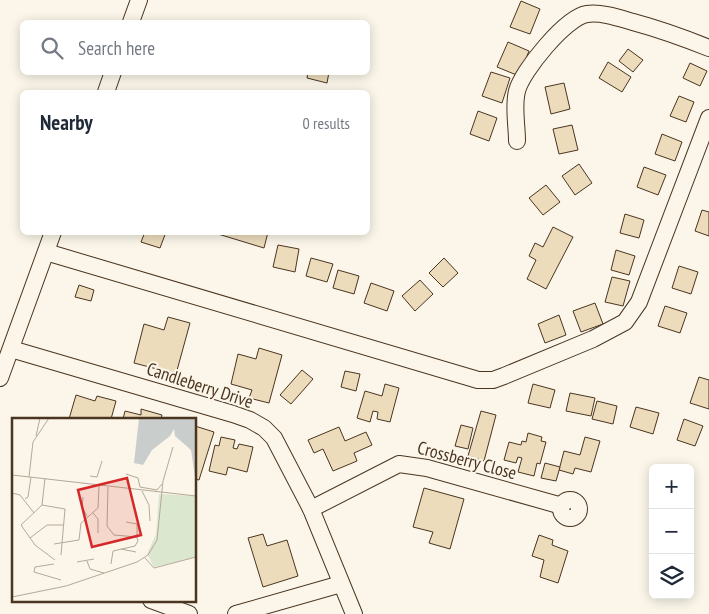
<!DOCTYPE html>
<meta charset="utf-8">
<style>
:root{--surface:#fff;--page:#f2f2f3;--text:#1f2937;--muted:#747a83;--line:#e0e1e3}
body{margin:0;font-family:"PT Sans Narrow",sans-serif;background:var(--page);color:var(--text)}
.controls{position:absolute;right:15px;bottom:15px;display:grid;overflow:hidden;border-radius:8px;box-shadow:0 2px 12px #0003}
.controls button{width:45px;height:45px;display:grid;place-items:center;padding:0;border:0;border-bottom:1px solid var(--line);background:var(--surface);color:var(--text);font:25px sans-serif}
.list{margin:0;padding:0;list-style:none}
h2{display:flex;justify-content:space-between;align-items:center;height:65px;margin:0;padding:0 20px;font-size:21px}
h2 small{font-size:16px;font-weight:400;color:var(--muted)}
.icon{flex:none;width:28px;height:28px;fill:none;stroke:currentColor;stroke-width:2;stroke-linecap:round;stroke-linejoin:round}
.map{position:relative;flex:none;width:709px;height:614px;overflow:hidden}
.search{position:absolute;background:var(--surface);box-shadow:0 2px 12px #0003;left:20px;top:20px;width:350px;height:55px;display:flex;align-items:center;gap:12px;box-sizing:border-box;padding:0 18px;border-radius:8px;color:var(--muted);font-size:19px}
.panel{position:absolute;background:var(--surface);box-shadow:0 2px 12px #0003;left:20px;top:90px;width:350px;height:145px;border-radius:8px}
.map>svg:first-child{display:block}
</style>
<div class="map">
<svg width="709" height="614" viewBox="0 0 709 614">
<rect width="100%" height="100%" fill="#fbf6e9"/>
<g fill="#ecdcbc" stroke="#4a3520">
<polygon points="521,1 540,9 530,34 510,27"/>
<polygon points="508,42 529,51 519,76 497,67"/>
<polygon points="628,49 643,60 633,72 619,61"/>
<polygon points="608,62 631,77 622,92 599,78"/>
<polygon points="690,63 707,71 700,86 683,78"/>
<polygon points="308,72 329,72 327,83 307,78"/>
<polygon points="491,72 510,78 502,103 482,96"/>
<polygon points="564,83 570,109 551,114 545,87"/>
<polygon points="679,96 694,102 686,122 670,116"/>
<polygon points="478,111 497,118 489,141 470,134"/>
<polygon points="572,125 578,150 559,154 553,129"/>
<polygon points="662,134 682,142 675,161 655,154"/>
<polygon points="579,164 592,183 575,195 562,176"/>
<polygon points="644,167 666,175 658,195 637,187"/>
<polygon points="546,185 560,202 543,215 529,198"/>
<polygon points="702,210 709,212 709,236 695,231"/>
<polygon points="625,214 644,220 639,238 620,233"/>
<polygon points="553,227 573,237 546,289 527,279 536,260 529,256 535,243 543,247"/>
<polygon points="145,232 166,232 160,248 141,242"/>
<polygon points="219,232 268,232 264,248 218,234"/>
<polygon points="278,245 299,249 295,272 273,267"/>
<polygon points="616,250 635,256 629,275 611,270"/>
<polygon points="311,258 333,264 327,282 306,276"/>
<polygon points="444,258 458,273 443,287 429,273"/>
<polygon points="679,266 698,272 691,294 672,288"/>
<polygon points="338,270 359,276 354,294 333,288"/>
<polygon points="612,277 630,281 623,306 605,302"/>
<polygon points="420,280 433,294 415,311 402,296"/>
<polygon points="371,283 394,291 387,311 364,303"/>
<polygon points="79,285 94,290 91,301 75,297"/>
<polygon points="595,303 603,324 581,332 573,311"/>
<polygon points="665,306 687,313 680,333 658,326"/>
<polygon points="559,315 566,335 545,343 538,324"/>
<polygon points="168,317 190,323 176,374 134,363 144,324 164,330"/>
<polygon points="259,348 282,355 269,403 249,398 252,390 231,384 238,354 256,359"/>
<polygon points="302,370 313,379 291,404 280,395"/>
<polygon points="345,371 360,374 356,391 341,387"/>
<polygon points="699,377 709,380 709,409 690,403"/>
<polygon points="385,384 399,388 390,422 377,419 378,412 373,411 370,422 357,418 365,391 382,396"/>
<polygon points="533,384 555,390 550,408 528,403"/>
<polygon points="570,393 595,398 591,416 566,411"/>
<polygon points="76,395 95,401 97,396 116,401 111,419 69,419"/>
<polygon points="597,401 617,406 613,424 592,419"/>
<polygon points="636,407 659,413 653,434 630,427"/>
<polygon points="141,409 162,415 161,419 123,419 125,411 141,415"/>
<polygon points="481,411 496,415 484,461 468,456"/>
<polygon points="684,419 703,426 695,446 677,440"/>
<polygon points="461,425 473,428 468,449 455,446"/>
<polygon points="195,426 214,432 199,480 195,479"/>
<polygon points="339,427 345,441 366,432 372,445 354,453 357,461 333,471 323,449 314,453 308,440"/>
<polygon points="528,433 542,437 541,441 546,442 540,464 537,463 534,476 518,472 522,458 518,457 516,463 504,460 509,442 521,445 522,441 526,442"/>
<polygon points="221,437 235,440 233,448 237,449 239,444 253,447 247,472 228,467 226,475 209,471 215,445 219,446"/>
<polygon points="585,437 600,441 591,472 575,468 573,474 559,470 564,451 580,455"/>
<polygon points="545,463 560,467 556,481 541,478"/>
<polygon points="424,488 464,499 450,549 429,543 433,532 413,527"/>
<polygon points="263,534 267,546 287,540 298,576 263,587 248,538"/>
<polygon points="539,535 553,540 552,545 568,551 558,583 540,577 544,560 532,556"/>
</g>
<g fill="none" stroke-linecap="round" stroke-linejoin="round">
<defs>
<g id="minor">
<polyline points="131,22 139,0"/>
<polyline points="106,92 113,72"/>
<path d="M 517,141 C 517,125 513,107 517,91 C 522,71 566,17 587,14 C 602,12 619,18 633,22 C 659,29 684,38 709,48"/>
<polyline points="46,252 478,380 493,380 504,376 593,339 625,322 639,302 709,118"/>
<polyline points="11,349 233,414 250,420 264,428 274,438 311,509 354,614"/>
<polyline points="0,378 53,232"/>
<circle cx="570" cy="509" r="9"/>
<polyline points="311,509 399,464 427,468 562,506"/>
<polyline points="151,600 189,614"/>
<polyline points="236,614 341,584"/>
</g>
</defs>
<use href="#minor" stroke="#4a3520" stroke-width="18"/>
<use href="#minor" stroke="#fbf6e9" stroke-width="16"/>
</g>
<g text-anchor="middle" dominant-baseline="central" stroke-width="4" stroke-linejoin="round" paint-order="stroke">
<g font-size="18" fill="#4a3520" stroke="#fbf6e9">
<text transform="translate(200 385) rotate(18)">Candleberry Drive</text>
<text transform="translate(467 460) rotate(15)">Crossberry Close</text>
</g>
</g>
<g transform="translate(12 418)">
<rect width="184" height="184" fill="#fbf6e9"/>
<path d="M 147,76 L 184,78 L 184,139 L 142,149 L 135,136 L 144,116 Z" fill="#dce7d0"/>
<path d="M 127,0 L 184,0 L 184,66 L 179,32 L 163,18 L 162,11 L 158,18 L 140,32 L 131,47 L 122,45 Z" fill="#c9cecd"/>
<path fill="none" stroke="#b4a999" stroke-width="1" d="M 24,18 L 28,0M 114,56 L 126,60 L 128,69 L 145,72 L 150,66M 0,57 L 184,78M 78,58 L 85,59 L 90,43M 17,59 L 21,24 L 37,0M 33,60 L 30,87 L 9,107 L 23,127 L 43,142M 96,69 L 95,108 L 102,117 L 125,119 L 126,123 L 123,128 L 101,133 L 99,146M 130,73 L 137,87 L 138,103M 0,75 L 8,77 L 22,95M 71,79 L 70,89 L 75,98M 13,81 L 16,79 L 19,59M 30,87 L 53,91 L 49,137M 81,95 L 86,101 L 86,115M 114,104 L 125,106 L 125,119M 18,120 L 35,107 L 52,107M 42,126 L 67,122 L 69,105 L 86,90 L 87,68M 109,131 L 124,134M 133,140 L 142,150 L 184,139M 75,143 L 78,151 L 92,155M 65,144 L 82,141M 42,146 L 23,149 L 22,154 L 49,162M 0,179 L 54,168 L 125,144 L 136,137 L 145,122 L 151,63 L 161,29"/>
<path fill="#d62828" fill-opacity="0.15" stroke="#d62828" stroke-width="2.5" d="M 115,60 L 129,117 L 80,129 L 66,72 Z"/>
<rect width="184" height="184" fill="none" stroke="#4a3520" stroke-width="2.5"/>
</g>
</svg>
<div class="controls">
<button>+</button>
<button>−</button>
<button><svg class="icon" aria-label="layers" viewBox="0 0 24 24"><path d="M12 4l9 5-9 5-9-5zM3 14l9 5 9-5"/></svg></button>
</div>
<div class="search"><svg class="icon" aria-label="search" viewBox="0 0 24 24"><circle cx="10" cy="10" r="6"/><path d="M15 15l6 6"/></svg>Search here</div>
<section class="panel">
<h2>Nearby<small>0 results</small></h2>
<ul class="list">
</ul>
</section>
</div>
